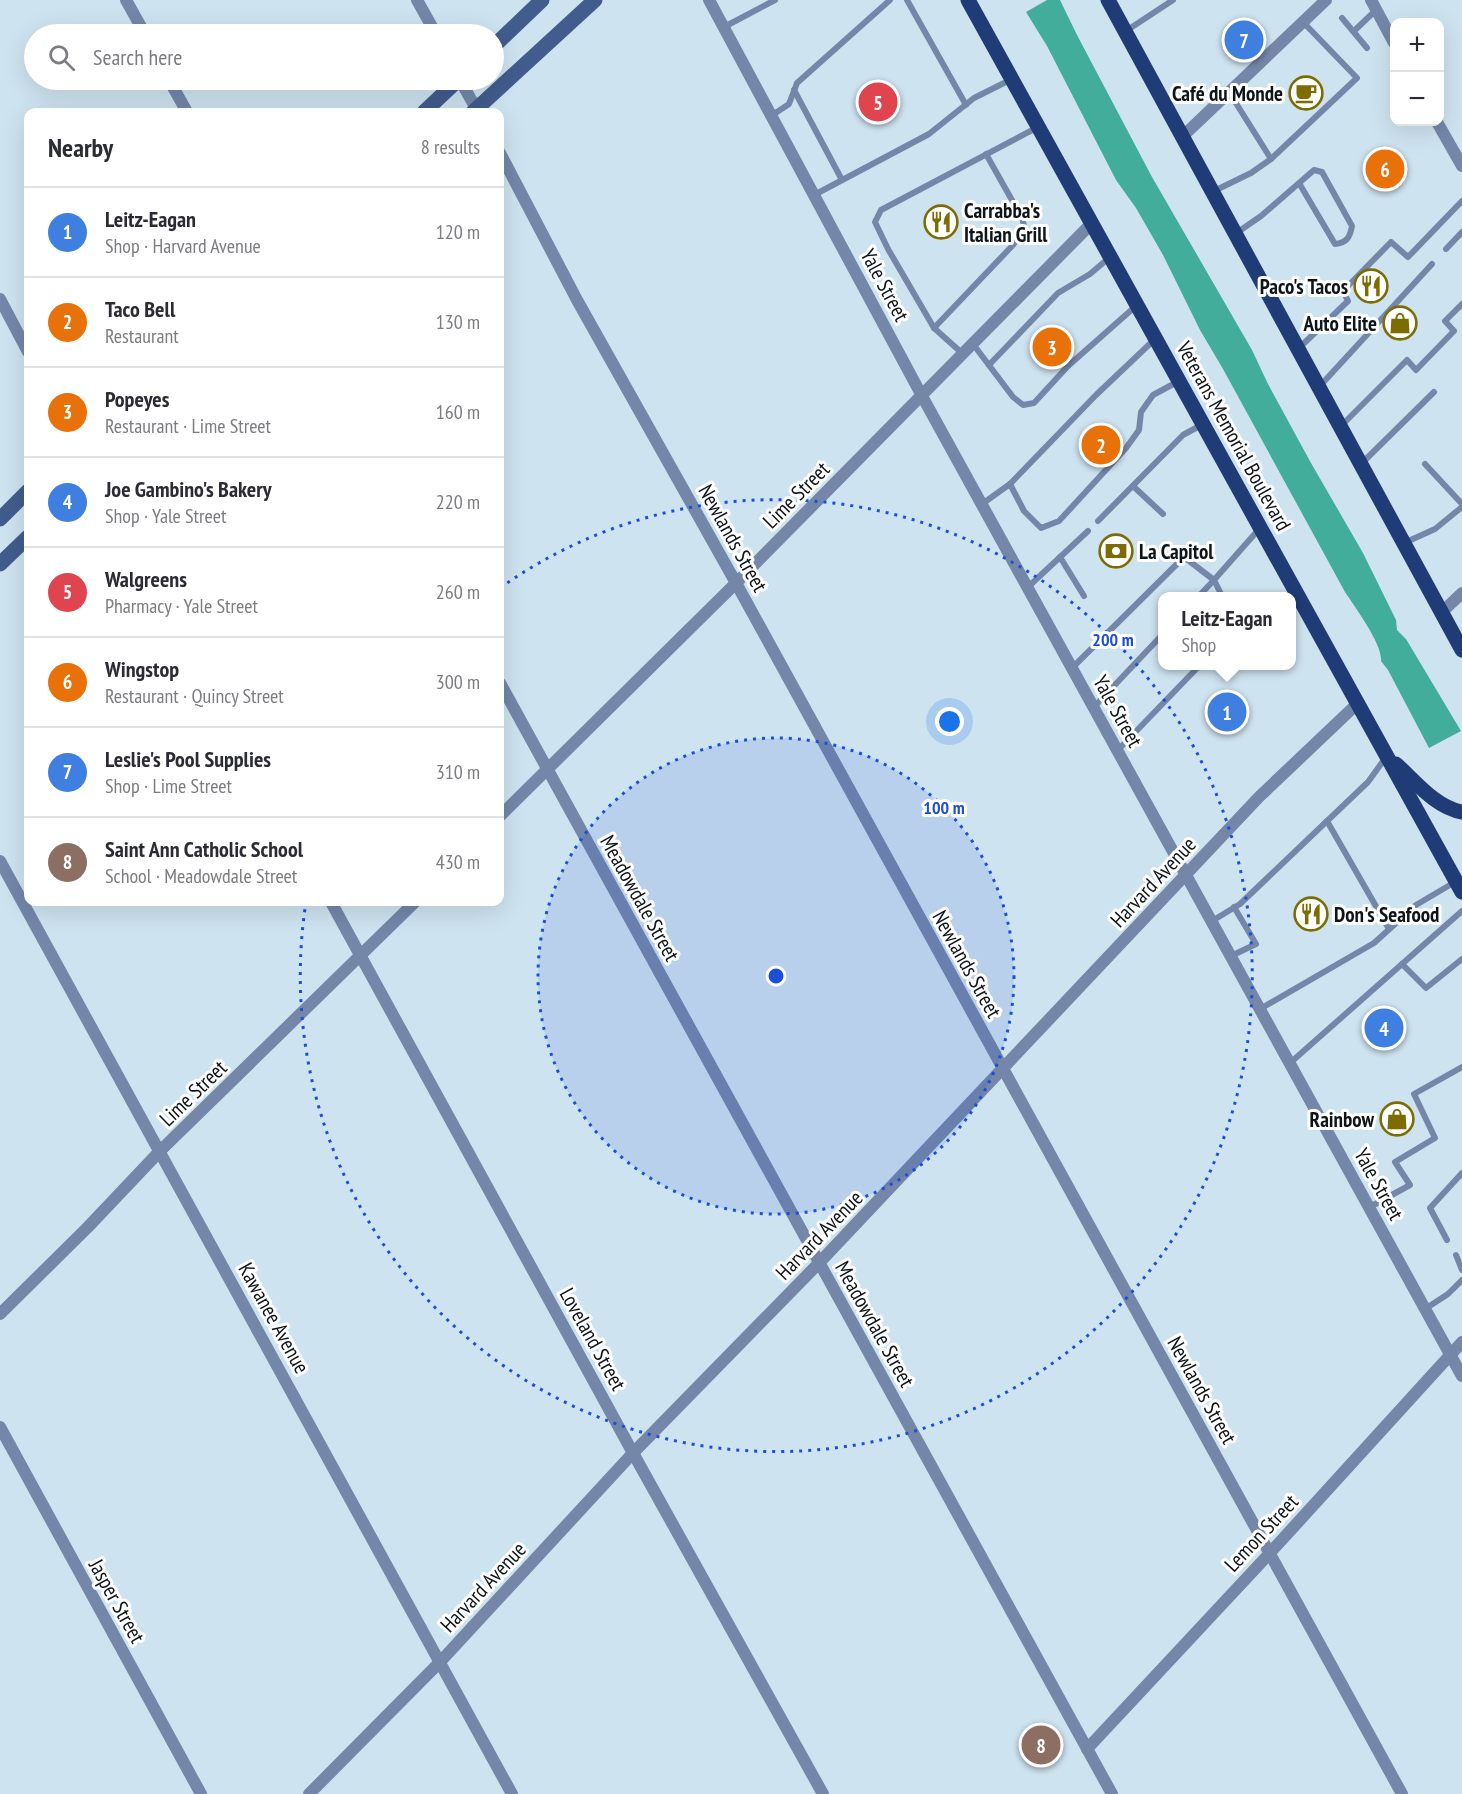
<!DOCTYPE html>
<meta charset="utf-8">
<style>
:root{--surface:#fff;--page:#f7f7f7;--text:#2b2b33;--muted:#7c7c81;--line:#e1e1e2;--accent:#7d6b04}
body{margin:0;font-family:"PT Sans Narrow",sans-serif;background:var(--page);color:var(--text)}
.controls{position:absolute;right:18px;top:18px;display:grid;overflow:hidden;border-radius:12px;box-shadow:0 6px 24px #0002}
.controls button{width:54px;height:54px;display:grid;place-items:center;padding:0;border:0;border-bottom:2px solid var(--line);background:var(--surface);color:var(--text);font:30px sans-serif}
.you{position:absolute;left:950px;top:722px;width:21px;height:21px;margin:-15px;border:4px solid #fff;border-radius:50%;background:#1a73e8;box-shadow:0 0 0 9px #1a73e833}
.badge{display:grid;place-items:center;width:39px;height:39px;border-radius:50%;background:var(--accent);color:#fff;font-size:20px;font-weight:700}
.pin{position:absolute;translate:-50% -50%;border:3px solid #fff;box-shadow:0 2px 6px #0006}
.popup{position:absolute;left:1158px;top:592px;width:138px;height:78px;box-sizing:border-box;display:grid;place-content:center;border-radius:12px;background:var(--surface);filter:drop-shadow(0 2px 4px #0005);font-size:20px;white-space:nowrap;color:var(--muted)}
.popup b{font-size:22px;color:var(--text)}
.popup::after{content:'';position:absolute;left:50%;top:100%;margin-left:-12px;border:12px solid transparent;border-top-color:var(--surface)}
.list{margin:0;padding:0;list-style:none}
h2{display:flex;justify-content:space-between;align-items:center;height:78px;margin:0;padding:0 24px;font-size:26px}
h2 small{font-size:20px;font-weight:400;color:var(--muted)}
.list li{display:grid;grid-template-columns:39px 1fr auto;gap:18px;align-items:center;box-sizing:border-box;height:90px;padding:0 24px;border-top:2px solid var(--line)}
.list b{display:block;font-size:22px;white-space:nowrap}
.list p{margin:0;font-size:20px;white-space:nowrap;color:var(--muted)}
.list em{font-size:20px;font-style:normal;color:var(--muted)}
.icon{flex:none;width:33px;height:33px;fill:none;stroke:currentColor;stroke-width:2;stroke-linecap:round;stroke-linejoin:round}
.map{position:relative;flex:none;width:1462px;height:1794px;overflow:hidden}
.search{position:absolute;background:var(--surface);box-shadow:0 6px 24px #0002;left:24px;top:24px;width:480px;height:66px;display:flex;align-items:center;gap:15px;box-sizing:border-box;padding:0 21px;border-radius:33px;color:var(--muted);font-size:22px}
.panel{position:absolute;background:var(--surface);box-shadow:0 6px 24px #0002;left:24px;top:108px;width:480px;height:798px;border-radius:12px}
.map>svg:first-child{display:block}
</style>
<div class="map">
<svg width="1462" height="1794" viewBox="0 0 1462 1794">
<rect width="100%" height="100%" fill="#cee3f0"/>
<path fill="#43ad9b" d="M 1047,0 L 1060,0 L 1077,35 L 1152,177 L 1252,350 L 1268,384 L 1311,463 L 1363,553 L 1396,620 L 1397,630 L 1406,639 L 1461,731 L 1429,748 L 1388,670 L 1381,661 C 1383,645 1355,607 1345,592 L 1223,369 L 1200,330 L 1163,255 L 1136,208 L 1116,180 L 1047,46 L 1026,12 Z"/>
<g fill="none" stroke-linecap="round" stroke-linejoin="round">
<g stroke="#7487a9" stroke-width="6">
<polyline points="907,0 966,105"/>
<polyline points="1342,18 1367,48"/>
<polyline points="724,27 775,0"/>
<polyline points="1126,31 1173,0"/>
<polyline points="1354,31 1376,10"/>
<polyline points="794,90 842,180"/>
<polyline points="1229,92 1271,159"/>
<polyline points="771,116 789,104 797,83 890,0"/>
<polyline points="1212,192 1251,173 1271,159 1357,78 1303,22"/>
<polyline points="814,195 929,134 974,98 1012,79"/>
<path d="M 1235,234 L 1261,216 L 1314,170 L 1322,172 L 1352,226 C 1350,237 1347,243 1335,244 L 1299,183"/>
<polyline points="1446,249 1462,232"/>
<polyline points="934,328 1013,245 1025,229 1022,218 986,154"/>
<polyline points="973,344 1013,397 1023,405 1034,403 1068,366 1137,305"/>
<polyline points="1298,349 1348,301 1343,291 1391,242 1408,257 1462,201"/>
<polyline points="963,354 934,328 888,249 875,222 881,210 1038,127"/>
<polyline points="989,365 1058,293 1090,274 1110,257"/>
<polyline points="1319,387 1432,264"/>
<polyline points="1340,427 1407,360 1416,370 1454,331 1445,321 1462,304"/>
<polyline points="1361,464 1434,392"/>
<polyline points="1425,464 1462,504"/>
<polyline points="1010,484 1024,511 1041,528 1059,521 1126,448 1139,430 1141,412 1153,395 1179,381"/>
<polyline points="1133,486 1163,514"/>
<polyline points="982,504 1010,484 1096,395 1155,339"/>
<polyline points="1098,521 1183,435 1203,424"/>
<polyline points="1404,543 1435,529 1462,507"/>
<polyline points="1060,557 1084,596"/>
<polyline points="1028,587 1088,531"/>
<polyline points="1222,596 1214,580 1260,528"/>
<polyline points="1072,668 1184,557 1214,580 1199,596"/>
<polyline points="1094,707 1162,635"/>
<polyline points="1118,750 1199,666"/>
<polyline points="1327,821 1389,929"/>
<polyline points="1212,921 1240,904 1368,782 1386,757"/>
<polyline points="1231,956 1256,944 1234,907"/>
<polyline points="1402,964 1426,988 1462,959"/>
<polyline points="1260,1009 1374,943 1416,905 1455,882"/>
<polyline points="1290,1063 1462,911"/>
<polyline points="1370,1207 1410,1185 1395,1162 1435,1138 1414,1094 1462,1067"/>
<polyline points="1447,1240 1430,1208 1462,1173"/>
<polyline points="1456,1255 1462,1270"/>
<polyline points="1425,1309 1448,1294 1462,1280"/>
</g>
<g stroke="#7487a9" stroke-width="12">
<polyline points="126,0 145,34"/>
<polyline points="417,0 436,34"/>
<polyline points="709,0 922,396 1462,1376"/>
<polyline points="1371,0 1394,43"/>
<polyline points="169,80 187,112"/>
<polyline points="460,80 478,112"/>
<polyline points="1437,122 1462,166"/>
<polyline points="1182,137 1326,0"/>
<polyline points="500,153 577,300 736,583 1402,1794"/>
<polyline points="0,299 28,352"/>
<polyline points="1441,613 1462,593"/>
<polyline points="500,683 1112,1794"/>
<polyline points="500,816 736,583 1092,223"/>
<polyline points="0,861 512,1794"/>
<polyline points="331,902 633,1453 823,1794"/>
<polyline points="0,1314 88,1227 160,1151 415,902"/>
<polyline points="0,1427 201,1794"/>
<polyline points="1087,1749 1269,1554 1462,1342"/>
<polyline points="309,1794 440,1662 633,1453 819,1263 1259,797 1358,703"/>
</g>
<g stroke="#425c8d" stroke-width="15">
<polyline points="494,46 542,0"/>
<polyline points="424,112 458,80"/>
<polyline points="473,112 595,0"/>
<polyline points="0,519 28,491"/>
<polyline points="0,564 28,537"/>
</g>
<g stroke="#1f3c77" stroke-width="15">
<polyline points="968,0 1462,892"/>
<polyline points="1108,0 1462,650"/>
<path d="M 1396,764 C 1415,781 1436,808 1462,812"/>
</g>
</g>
<circle cx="776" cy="976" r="238" fill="#1d4ed8" fill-opacity=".12"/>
<g fill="none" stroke="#1d4ed8" stroke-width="3" stroke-dasharray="3 6">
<circle cx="776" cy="976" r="238"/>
<path d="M500 588A476 476 0 1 1 306 902"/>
</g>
<defs>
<symbol id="cafe-ring" viewBox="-11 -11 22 22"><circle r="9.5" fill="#fff" stroke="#7d6b04" stroke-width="1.5"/><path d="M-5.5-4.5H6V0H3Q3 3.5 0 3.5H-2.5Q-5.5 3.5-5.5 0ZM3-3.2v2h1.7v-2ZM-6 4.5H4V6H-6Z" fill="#7d6b04"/></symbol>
<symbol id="restaurant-ring" viewBox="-11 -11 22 22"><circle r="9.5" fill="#fff" stroke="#7d6b04" stroke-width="1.5"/><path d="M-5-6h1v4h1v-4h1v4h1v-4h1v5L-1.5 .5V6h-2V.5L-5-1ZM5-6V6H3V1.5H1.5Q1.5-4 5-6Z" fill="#7d6b04"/></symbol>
<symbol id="shop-ring" viewBox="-11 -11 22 22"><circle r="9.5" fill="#fff" stroke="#7d6b04" stroke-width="1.5"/><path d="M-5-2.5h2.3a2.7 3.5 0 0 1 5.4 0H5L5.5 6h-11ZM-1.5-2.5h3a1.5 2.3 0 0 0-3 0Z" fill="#7d6b04"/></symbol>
<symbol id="bank-ring" viewBox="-11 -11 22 22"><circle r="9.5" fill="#fff" stroke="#7d6b04" stroke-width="1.5"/><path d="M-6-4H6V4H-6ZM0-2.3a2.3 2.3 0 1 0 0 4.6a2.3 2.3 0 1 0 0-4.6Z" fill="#7d6b04"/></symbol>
</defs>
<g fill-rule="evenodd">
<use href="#cafe-ring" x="1287" y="74" width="38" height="38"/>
<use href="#restaurant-ring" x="922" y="203" width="38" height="38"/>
<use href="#restaurant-ring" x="1352" y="267" width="38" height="38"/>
<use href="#shop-ring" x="1381" y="304" width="38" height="38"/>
<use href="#bank-ring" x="1097" y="532" width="38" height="38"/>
<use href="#restaurant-ring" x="1292" y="895" width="38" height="38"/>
<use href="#shop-ring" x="1378" y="1100" width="38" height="38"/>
</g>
<g text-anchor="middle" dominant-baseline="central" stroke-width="6" stroke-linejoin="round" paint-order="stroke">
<g font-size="21" font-weight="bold" fill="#0d1519" stroke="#fff" text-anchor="end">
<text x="1283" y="93">Café du Monde</text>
<text x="964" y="210" text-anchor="start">Carrabba's<tspan x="964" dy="24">Italian Grill</tspan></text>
<text x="1348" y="286">Paco's Tacos</text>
<text x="1377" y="323">Auto Elite</text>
<text x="1139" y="551" text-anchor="start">La Capitol</text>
<text x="1334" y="914" text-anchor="start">Don's Seafood</text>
<text x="1374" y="1119">Rainbow</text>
</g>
<g font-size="21" fill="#0d1519" stroke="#fff">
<text transform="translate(885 285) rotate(62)">Yale Street</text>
<text transform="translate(1234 436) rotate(61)">Veterans Memorial Boulevard</text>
<text transform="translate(796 495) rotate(-45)">Lime Street</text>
<text transform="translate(733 538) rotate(61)">Newlands Street</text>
<text transform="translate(1118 711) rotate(61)">Yale Street</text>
<text transform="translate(1153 882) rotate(-47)">Harvard Avenue</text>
<text transform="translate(640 898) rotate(61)">Meadowdale Street</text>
<text transform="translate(967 964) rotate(61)">Newlands Street</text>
<text transform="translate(193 1093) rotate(-44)">Lime Street</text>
<text transform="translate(1379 1184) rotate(61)">Yale Street</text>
<text transform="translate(819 1235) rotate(-46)">Harvard Avenue</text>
<text transform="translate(274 1318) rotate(61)">Kawanee Avenue</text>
<text transform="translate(875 1324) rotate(61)">Meadowdale Street</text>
<text transform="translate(593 1339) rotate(61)">Loveland Street</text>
<text transform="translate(1202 1390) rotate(61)">Newlands Street</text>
<text transform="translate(1261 1533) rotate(-47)">Lemon Street</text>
<text transform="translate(483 1587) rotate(-47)">Harvard Avenue</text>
<text transform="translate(117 1601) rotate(61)">Jasper Street</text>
</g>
</g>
<circle cx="776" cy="976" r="9" fill="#1d4ed8" stroke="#fff" stroke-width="3"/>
<g font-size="18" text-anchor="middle" font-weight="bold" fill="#1d4ed8" stroke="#fff" stroke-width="6" stroke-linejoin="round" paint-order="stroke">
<text x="1113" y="646">200 m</text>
<text x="944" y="814">100 m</text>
</g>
</svg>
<div class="controls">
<button>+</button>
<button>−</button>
</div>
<div class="you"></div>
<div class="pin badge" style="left:1227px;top:712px;background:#3f7fe0">1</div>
<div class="popup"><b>Leitz-Eagan</b>Shop</div>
<div class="pin badge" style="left:1101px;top:445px;background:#e8710a">2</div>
<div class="pin badge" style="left:1052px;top:347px;background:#e8710a">3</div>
<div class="pin badge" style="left:1384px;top:1028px;background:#3f7fe0">4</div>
<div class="pin badge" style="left:878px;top:102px;background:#e0444e">5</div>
<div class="pin badge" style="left:1385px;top:169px;background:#e8710a">6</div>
<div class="pin badge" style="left:1244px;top:40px;background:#3f7fe0">7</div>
<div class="pin badge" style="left:1041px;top:1745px;background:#8d6e63">8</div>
<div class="search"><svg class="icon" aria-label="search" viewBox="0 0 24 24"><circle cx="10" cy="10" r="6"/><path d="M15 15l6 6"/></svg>Search here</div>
<section class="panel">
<h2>Nearby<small>8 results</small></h2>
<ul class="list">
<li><span class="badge" style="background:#3f7fe0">1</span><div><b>Leitz-Eagan</b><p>Shop · Harvard Avenue</p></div><em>120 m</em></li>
<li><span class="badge" style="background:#e8710a">2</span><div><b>Taco Bell</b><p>Restaurant</p></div><em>130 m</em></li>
<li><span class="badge" style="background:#e8710a">3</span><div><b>Popeyes</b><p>Restaurant · Lime Street</p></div><em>160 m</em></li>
<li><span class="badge" style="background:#3f7fe0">4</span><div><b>Joe Gambino's Bakery</b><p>Shop · Yale Street</p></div><em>220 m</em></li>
<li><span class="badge" style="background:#e0444e">5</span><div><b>Walgreens</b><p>Pharmacy · Yale Street</p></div><em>260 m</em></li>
<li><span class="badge" style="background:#e8710a">6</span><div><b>Wingstop</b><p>Restaurant · Quincy Street</p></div><em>300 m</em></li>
<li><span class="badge" style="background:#3f7fe0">7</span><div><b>Leslie's Pool Supplies</b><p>Shop · Lime Street</p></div><em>310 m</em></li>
<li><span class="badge" style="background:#8d6e63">8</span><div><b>Saint Ann Catholic School</b><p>School · Meadowdale Street</p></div><em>430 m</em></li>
</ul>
</section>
</div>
